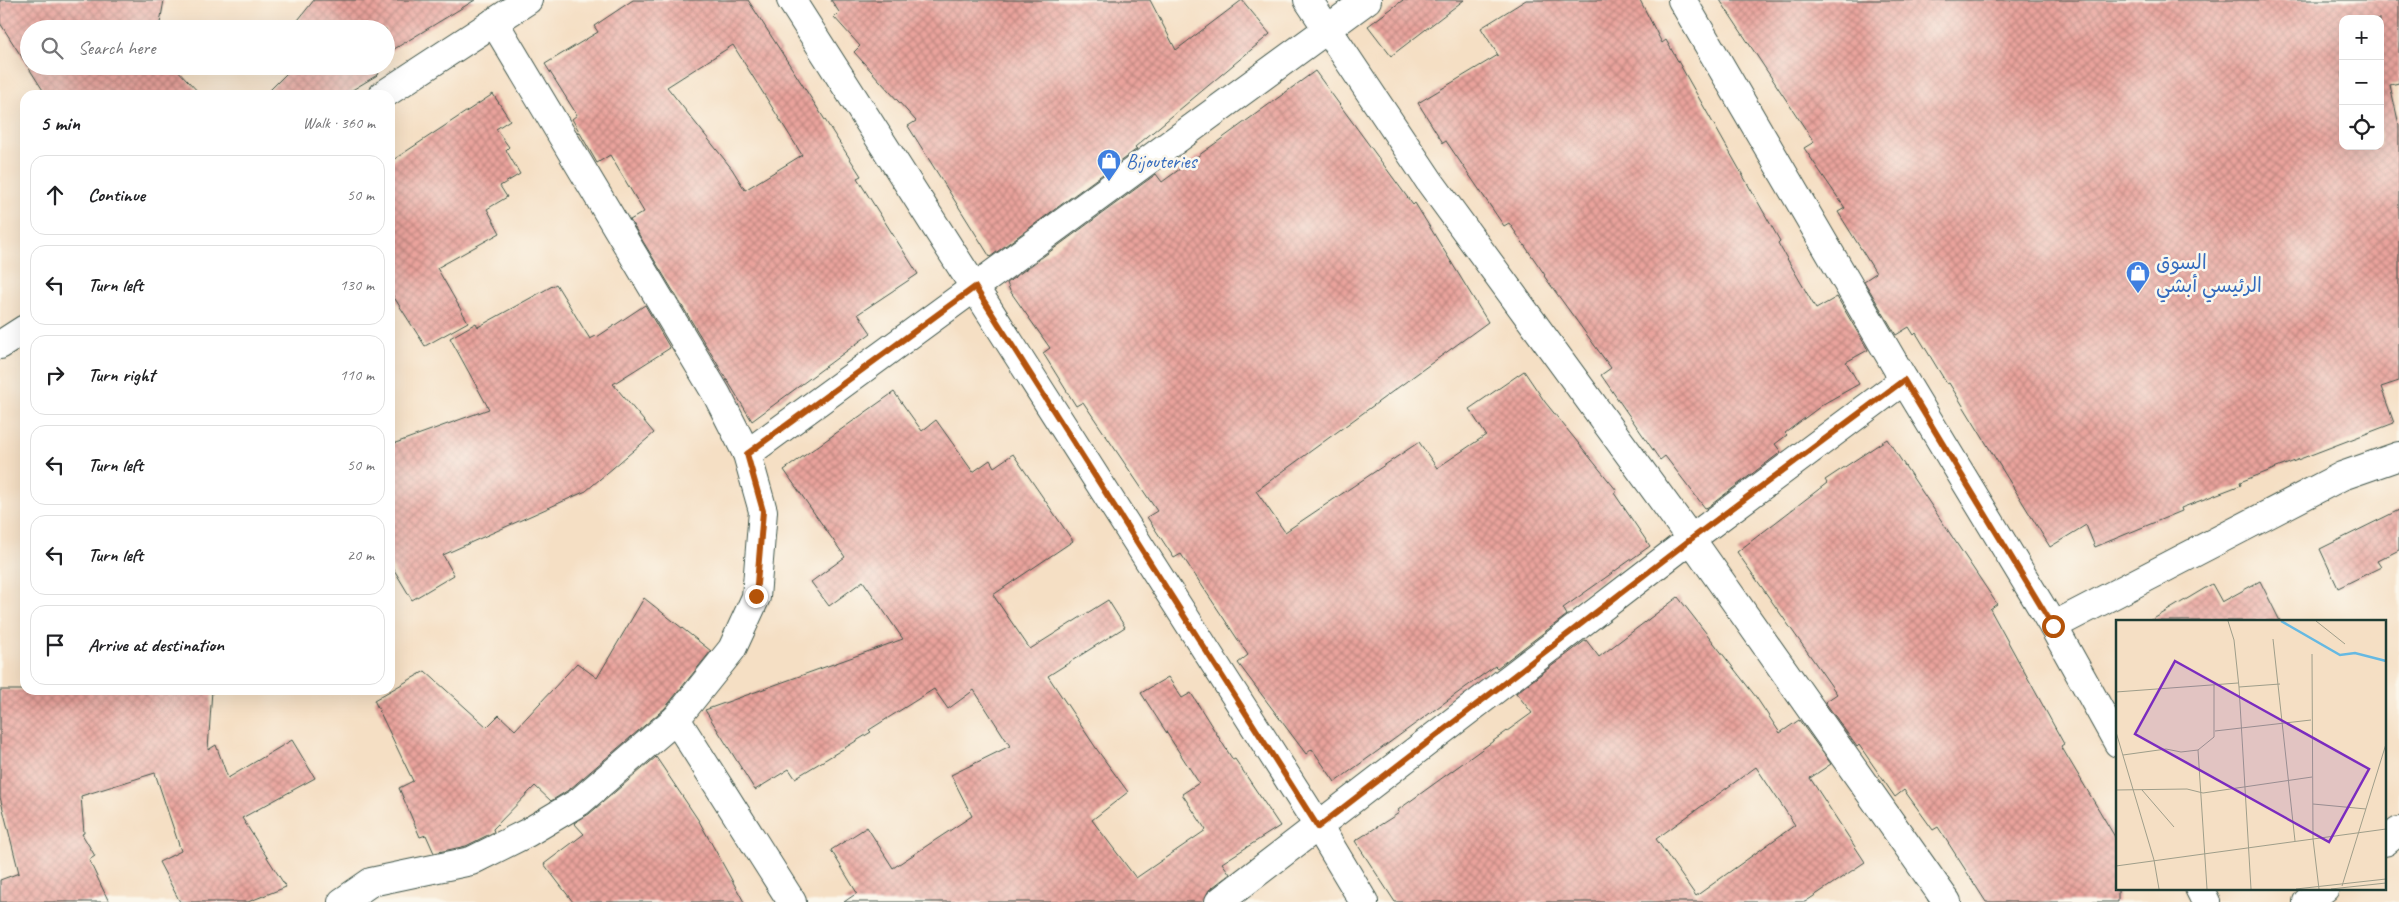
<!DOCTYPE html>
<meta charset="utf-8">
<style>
:root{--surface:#fff;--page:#f6f6f6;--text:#202124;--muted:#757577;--line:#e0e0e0}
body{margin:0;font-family:Caveat,"Playpen Sans Arabic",sans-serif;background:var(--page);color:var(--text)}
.controls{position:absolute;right:15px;top:15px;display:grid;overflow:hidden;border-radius:10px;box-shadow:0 5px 20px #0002}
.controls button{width:45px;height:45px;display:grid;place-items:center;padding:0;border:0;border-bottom:1px solid var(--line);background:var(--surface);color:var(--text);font:25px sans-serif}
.stop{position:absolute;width:15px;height:15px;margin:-11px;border:4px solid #b45309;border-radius:50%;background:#fff}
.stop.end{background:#b45309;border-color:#fff;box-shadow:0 1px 5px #0008}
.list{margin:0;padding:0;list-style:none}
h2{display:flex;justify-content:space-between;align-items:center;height:65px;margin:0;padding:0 20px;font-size:21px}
h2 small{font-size:16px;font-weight:400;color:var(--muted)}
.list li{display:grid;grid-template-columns:32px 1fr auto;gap:15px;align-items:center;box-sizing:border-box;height:80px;margin:0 10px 10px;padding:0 10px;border:1px solid var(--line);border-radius:15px}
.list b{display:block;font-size:19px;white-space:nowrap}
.list em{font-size:16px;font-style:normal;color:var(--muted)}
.icon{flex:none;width:28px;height:28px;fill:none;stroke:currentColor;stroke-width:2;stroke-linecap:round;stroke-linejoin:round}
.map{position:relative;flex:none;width:2399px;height:902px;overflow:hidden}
.search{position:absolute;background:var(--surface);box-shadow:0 5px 20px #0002;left:20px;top:20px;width:375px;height:55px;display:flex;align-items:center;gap:12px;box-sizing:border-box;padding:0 18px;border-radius:28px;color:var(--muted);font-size:19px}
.panel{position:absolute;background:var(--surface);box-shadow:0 5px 20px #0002;left:20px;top:90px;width:375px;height:605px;border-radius:15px}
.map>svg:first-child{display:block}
</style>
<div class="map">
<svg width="2399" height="902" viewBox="0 0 2399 902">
<defs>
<pattern id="building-cross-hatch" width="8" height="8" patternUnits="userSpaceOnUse" patternTransform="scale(1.25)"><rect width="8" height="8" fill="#eaa39c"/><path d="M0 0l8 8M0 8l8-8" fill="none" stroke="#bd8680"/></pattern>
</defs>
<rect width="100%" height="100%" fill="#fbf7ec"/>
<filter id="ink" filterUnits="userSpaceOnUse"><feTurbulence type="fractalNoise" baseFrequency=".02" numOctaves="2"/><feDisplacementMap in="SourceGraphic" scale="10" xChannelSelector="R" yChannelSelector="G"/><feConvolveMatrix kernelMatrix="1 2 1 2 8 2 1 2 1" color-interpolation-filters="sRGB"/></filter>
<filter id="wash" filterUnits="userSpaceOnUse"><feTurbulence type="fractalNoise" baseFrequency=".0096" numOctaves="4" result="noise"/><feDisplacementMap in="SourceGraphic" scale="20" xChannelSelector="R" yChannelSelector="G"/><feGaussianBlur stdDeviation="1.12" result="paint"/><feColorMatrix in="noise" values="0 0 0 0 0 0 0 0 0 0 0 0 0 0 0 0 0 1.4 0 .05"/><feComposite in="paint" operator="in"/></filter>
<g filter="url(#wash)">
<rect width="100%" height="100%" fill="#f5dfc4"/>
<g id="blocks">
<g fill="url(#building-cross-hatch)" fill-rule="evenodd">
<polygon points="0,0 164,0 159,29 29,29 29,66 174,66 201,95 46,95 0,23"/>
<polygon points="314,0 475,0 386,54 386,29 291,29"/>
<path d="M 633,0 L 748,0 L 861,176 L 857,178 L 918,274 L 858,314 L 871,333 L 752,421 L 630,220 L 644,212 L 610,155 L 597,163 L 572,119 L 577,115 L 545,64 L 598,32 L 594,26 ZM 733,45 L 802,155 L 745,190 L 732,169 L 667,87 Z"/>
<polygon points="831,0 1150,0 1176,50 1242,0 1270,34 1135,147 1137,149 990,257 908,126 916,121 854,52 860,46 834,17 839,12"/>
<polygon points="1403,0 1464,0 1391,56 1368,26"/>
<polygon points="1526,0 1640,0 1662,43 1666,40 1780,241 1778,243 1816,309 1837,297 1868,350 1846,362 1859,384 1825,403 1785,433 1787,435 1775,444 1781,452 1708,507 1705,508 1665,456 1660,460 1601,375 1611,368 1544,276 1545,275 1509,223 1504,226 1446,141 1443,143 1418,103 1498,55 1481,28"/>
<path d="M 1720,0 L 2399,0 L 2399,83 L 2390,85 L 2399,125 L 2399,381 L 2381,387 L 2394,423 L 2240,482 L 2241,485 L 2181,508 L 2182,511 L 2095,547 L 2086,525 L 2050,547 L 1949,383 L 1947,384 L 1916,333 L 1914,335 L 1909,327 L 1896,335 L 1864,281 L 1876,273 L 1838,212 L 1845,208 L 1804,148 L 1814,142 ZM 2343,19 L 2380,19 L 2380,146 L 2343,146 Z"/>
<polygon points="294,66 374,66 379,74 344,95 265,95"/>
<polygon points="1315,71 1413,205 1415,203 1488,322 1256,491 1285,532 1419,442 1437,468 1486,435 1469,409 1524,371 1545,402 1617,491 1614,493 1650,546 1563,608 1567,615 1497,668 1495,666 1335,782 1312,749 1306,754 1238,663 1248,655 1181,554 1174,558 1147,517 1157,511 1083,402 1076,406 1043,353 1050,348 1010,291 1007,283 1156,174 1162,182"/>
<polygon points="493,94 510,120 496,129 509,147 506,150 520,174 500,186 507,197 487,209 500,233 437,268 468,322 425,346 390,291 390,162"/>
<polygon points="556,284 590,339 596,336 597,337 645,305 670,348 613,384 654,433 586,491 443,555 454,575 412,600 390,563 390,445 489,409 450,338 476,323 478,327"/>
<polygon points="894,392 922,431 936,420 973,472 990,460 994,467 1013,454 1073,541 993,595 1030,649 1108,600 1125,627 1048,676 1098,751 1128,792 1092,820 1136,878 1206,830 1182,794 1199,783 1141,693 1168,677 1182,698 1191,693 1233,760 1235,759 1280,826 1222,863 1230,874 1209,890 1204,902 844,902 857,893 831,850 867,827 893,868 972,816 951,775 1010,746 974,690 948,709 934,689 869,730 871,732 795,778 789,769 755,790 705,710 903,639 863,581 829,606 811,582 845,557 784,470"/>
<polygon points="1887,439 1997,604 1990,609 2064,744 2061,746 2118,842 2118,902 1986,902 1938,827 1933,830 1904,790 1895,797 1859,745 1857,747 1825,702 1837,694 1737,552 1827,483 1825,480"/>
<polygon points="2399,510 2399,550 2377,561 2381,567 2338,588 2320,549"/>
<polygon points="2260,581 2280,621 2150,621 2212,584 2222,602"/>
<path d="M 1678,597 L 1756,697 L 1780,733 L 1799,720 L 1831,764 L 1810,778 L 1865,862 L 1805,902 L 1395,902 L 1355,841 L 1399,813 L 1398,810 L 1532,713 L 1516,693 L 1586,640 L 1599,657 ZM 1756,767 L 1795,825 L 1696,896 L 1656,839 Z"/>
<polygon points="644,598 711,651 665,708 570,789 551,801 535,786 493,829 494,832 466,846 434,853 426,835 420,837 399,788 413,781 374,700 425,671 487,727 499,715 515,730 577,663 597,678"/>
<polygon points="0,690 212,690 208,750 216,745 228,778 292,740 315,778 242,818 286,887 248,902 180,902 159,862 181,851 155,773 81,796 84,833 82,834 95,856 89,860 109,902 0,902 0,880 19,873 0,797"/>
<polygon points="656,757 699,821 744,902 573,902 544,864 584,834 574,823 589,814"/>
</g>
</g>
</g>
<g filter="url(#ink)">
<use href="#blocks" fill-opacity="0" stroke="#3f554a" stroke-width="1"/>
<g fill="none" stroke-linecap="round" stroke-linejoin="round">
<defs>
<g id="minor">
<polyline points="791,0 1319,827 1364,902"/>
<polyline points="1308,0 1430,182 1691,539 1947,902"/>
<polyline points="1682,0 1904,380 2053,626 2118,743"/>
<polyline points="494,22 717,395 747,454 763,511 756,597 732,649 676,719 792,902"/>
<polyline points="383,95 528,0"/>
<polyline points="0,345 25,329"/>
<polyline points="747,454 1367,0"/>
<polyline points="2053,626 2342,476 2399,456"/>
<polyline points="2385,842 2399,831"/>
<polyline points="2199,888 2206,902"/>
<polyline points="342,902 371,882 471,861 527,833 579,802 676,719"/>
<polyline points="1219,902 1691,539 1904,380"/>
<polyline points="2307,902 2325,888"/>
</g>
</defs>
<use href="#minor" stroke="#3f554a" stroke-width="30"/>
<use href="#minor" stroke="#fff" stroke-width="28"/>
</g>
</g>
<g fill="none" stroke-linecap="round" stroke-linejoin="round" filter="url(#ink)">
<polyline stroke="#b45309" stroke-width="6" points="756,596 763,511 747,454 975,287 1318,827 1691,539 1904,380 2053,626"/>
</g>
<defs>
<symbol id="shop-pin" viewBox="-11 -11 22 30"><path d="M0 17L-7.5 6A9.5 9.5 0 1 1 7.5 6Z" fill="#3f7fe0" stroke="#fbf7ec"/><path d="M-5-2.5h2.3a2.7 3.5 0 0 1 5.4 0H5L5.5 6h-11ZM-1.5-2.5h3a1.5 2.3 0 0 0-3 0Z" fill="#fff"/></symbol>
</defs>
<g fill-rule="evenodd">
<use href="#shop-pin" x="1095" y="147" width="28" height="38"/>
<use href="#shop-pin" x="2124" y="259" width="28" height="38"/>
</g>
<g text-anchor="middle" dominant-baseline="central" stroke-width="5" stroke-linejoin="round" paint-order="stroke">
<g font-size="20" fill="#366cbe" stroke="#fbf7ec" text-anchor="start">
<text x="1126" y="161">Bijouteries</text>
<text x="2156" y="262">السوق<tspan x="2156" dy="23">الرئيسي أبشي</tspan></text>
</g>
</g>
<g transform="translate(2116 620)">
<rect width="270" height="270" fill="#f5dfc4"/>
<path fill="none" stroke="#66b9e2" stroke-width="2.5" d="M 165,1 L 224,35 L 239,33 L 270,41"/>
<path fill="none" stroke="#9f9e8a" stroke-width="1" d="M 112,1 L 118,20 L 123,67 L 135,269M 200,1 L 229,24M 157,19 L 179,221M 196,34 L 197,219 L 203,269M 123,67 L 164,64M 0,72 L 122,63M 99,111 L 195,100M 0,112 L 38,240 L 43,269M 7,135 L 50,129 L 65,132 L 82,130M 0,170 L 71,169 L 87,173 L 196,157M 26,170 L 58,207M 197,184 L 250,189M 0,246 L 270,209M 226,266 L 270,124M 91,269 L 82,130 L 98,117 L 98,65M 180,269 L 270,259M 215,269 L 270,263"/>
<path fill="#7b2cbf" fill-opacity="0.15" stroke="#7b2cbf" stroke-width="2.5" d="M 59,41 L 253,149 L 213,222 L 19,114 Z"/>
<rect width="270" height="270" fill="none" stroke="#1f3d34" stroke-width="2.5"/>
</g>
</svg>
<div class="controls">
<button>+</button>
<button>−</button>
<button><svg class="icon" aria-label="locate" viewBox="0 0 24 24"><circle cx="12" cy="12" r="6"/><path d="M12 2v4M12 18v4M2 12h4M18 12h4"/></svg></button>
</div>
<div class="stop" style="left:2053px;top:626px"></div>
<div class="stop end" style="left:756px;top:596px"></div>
<div class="search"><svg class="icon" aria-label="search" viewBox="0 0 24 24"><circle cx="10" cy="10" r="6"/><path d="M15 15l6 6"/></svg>Search here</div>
<section class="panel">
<h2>5 min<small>Walk · 360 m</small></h2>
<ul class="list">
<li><svg class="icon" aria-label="ahead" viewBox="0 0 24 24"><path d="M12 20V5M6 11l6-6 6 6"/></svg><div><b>Continue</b></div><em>50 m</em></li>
<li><svg class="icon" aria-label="left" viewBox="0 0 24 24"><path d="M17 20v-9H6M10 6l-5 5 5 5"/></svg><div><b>Turn left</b></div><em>130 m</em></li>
<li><svg class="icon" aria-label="right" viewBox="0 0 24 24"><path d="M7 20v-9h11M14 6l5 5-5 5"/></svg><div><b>Turn right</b></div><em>110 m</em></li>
<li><svg class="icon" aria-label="left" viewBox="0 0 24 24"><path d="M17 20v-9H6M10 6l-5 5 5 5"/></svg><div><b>Turn left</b></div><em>50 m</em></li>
<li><svg class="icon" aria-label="left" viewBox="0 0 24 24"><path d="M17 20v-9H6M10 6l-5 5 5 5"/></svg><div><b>Turn left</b></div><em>20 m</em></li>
<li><svg class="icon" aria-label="arrive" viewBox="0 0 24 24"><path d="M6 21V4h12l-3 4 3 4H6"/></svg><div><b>Arrive at destination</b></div></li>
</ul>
</section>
</div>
